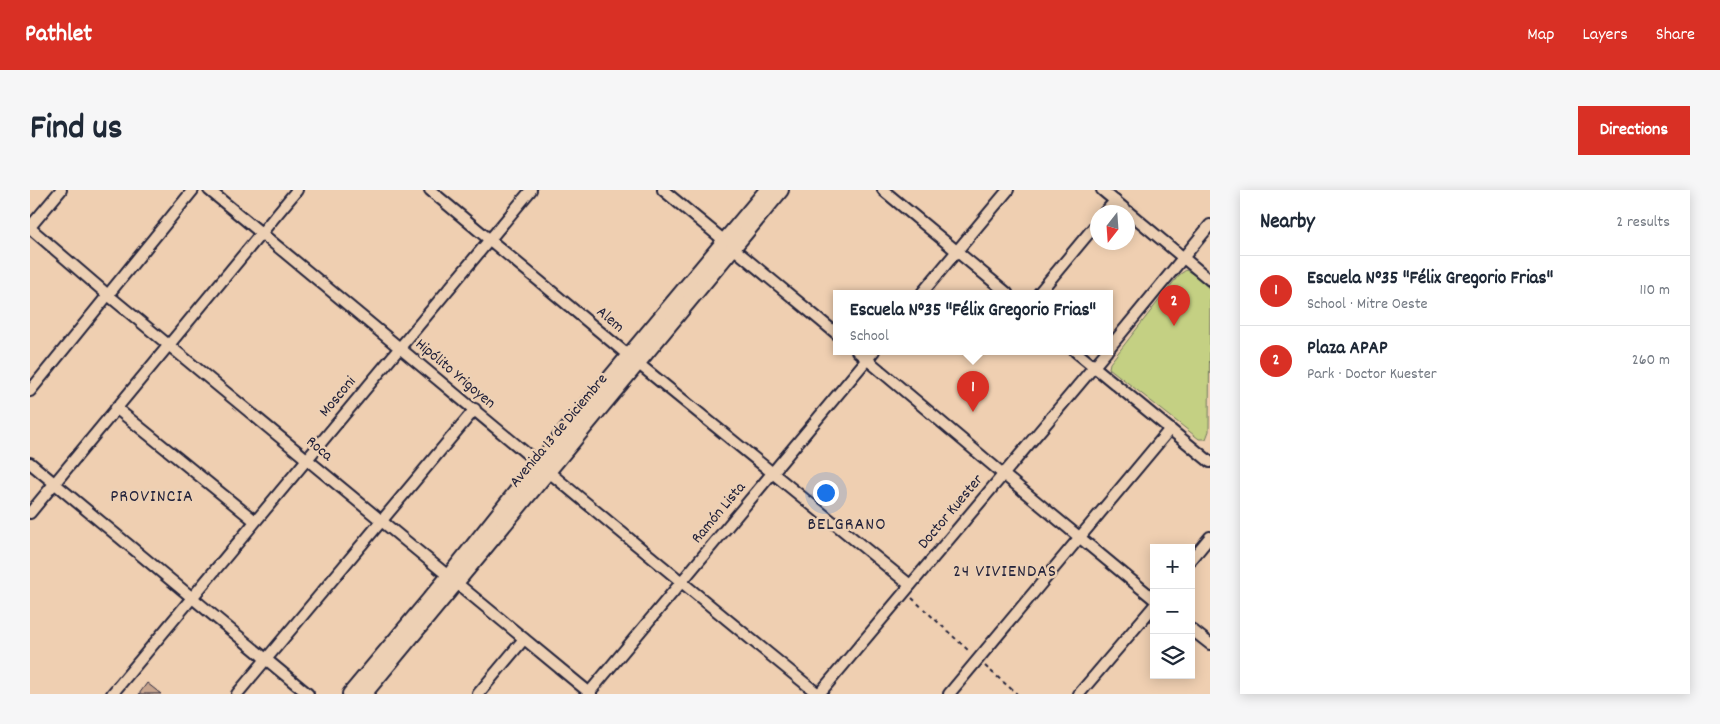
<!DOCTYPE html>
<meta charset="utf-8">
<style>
:root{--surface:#fff;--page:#f6f6f7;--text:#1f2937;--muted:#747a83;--line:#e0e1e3;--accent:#d93025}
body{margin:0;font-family:Dekko,sans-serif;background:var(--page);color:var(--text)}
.controls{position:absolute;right:15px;bottom:15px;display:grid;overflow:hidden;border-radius:0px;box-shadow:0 2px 12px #0003}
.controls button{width:45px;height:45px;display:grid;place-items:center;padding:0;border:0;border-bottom:1px solid var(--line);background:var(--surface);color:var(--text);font:25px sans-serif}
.compass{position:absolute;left:1060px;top:15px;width:45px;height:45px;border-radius:50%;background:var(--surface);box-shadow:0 2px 12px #0003;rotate:197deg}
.you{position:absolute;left:795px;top:302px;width:18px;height:18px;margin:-12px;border:4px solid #fff;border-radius:50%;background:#1a73e8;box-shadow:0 0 0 8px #1a73e833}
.badge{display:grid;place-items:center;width:32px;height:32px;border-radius:50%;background:var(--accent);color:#fff;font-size:16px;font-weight:700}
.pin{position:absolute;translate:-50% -41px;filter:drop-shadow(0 1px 2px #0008)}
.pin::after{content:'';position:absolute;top:26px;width:18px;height:15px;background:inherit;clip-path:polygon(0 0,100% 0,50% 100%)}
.popup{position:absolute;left:803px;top:100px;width:280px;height:65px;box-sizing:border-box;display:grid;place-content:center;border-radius:0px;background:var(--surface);filter:drop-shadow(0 1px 4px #0005);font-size:16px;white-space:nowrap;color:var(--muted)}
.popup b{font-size:19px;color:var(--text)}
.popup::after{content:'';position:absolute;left:50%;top:100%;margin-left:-10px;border:10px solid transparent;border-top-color:var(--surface)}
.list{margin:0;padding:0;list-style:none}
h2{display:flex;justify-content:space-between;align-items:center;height:65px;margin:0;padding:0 20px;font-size:21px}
h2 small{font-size:16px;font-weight:400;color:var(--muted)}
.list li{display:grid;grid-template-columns:32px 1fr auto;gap:15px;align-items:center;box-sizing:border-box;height:70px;padding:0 20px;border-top:1px solid var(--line)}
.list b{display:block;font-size:19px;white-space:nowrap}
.list p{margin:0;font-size:16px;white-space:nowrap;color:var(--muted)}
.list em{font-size:16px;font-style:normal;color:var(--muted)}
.icon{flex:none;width:28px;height:28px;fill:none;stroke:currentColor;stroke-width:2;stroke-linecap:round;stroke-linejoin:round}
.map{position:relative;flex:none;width:1180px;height:504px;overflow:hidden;border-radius:0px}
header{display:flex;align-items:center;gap:30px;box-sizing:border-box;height:70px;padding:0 25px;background:var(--accent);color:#fff}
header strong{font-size:24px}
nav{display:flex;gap:28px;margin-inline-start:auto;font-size:18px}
.intro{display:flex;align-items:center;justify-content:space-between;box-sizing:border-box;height:120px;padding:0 30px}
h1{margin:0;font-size:35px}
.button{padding:12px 22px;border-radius:0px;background:var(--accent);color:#fff;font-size:18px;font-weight:700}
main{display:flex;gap:30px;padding:0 30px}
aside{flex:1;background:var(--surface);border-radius:0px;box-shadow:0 2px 12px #0003}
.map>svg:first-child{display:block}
</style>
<header>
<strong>Pathlet</strong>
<nav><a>Map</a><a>Layers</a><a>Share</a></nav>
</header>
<div class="intro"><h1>Find us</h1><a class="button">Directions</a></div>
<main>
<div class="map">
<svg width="1180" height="504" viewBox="0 0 1180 504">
<rect width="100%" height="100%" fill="#efcfb1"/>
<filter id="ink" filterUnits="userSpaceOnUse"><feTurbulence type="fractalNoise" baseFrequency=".02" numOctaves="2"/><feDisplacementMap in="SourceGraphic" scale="10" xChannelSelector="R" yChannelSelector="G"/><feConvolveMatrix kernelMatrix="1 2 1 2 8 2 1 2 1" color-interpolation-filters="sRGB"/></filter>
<g filter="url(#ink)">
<polygon fill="#c4d083" stroke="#73795f" points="1156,80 1171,89 1180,100 1179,241 1176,249 1169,249 1079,178 1080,173 1149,85"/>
<polygon fill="#c7a48d" stroke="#22223b" points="117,493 131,504 109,504"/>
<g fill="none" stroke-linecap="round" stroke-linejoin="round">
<defs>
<g id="street">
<path d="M 179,0 C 382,167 584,338 788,504"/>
<polyline points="400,0 599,166 880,395"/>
<polyline points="633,0 807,144"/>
<polyline points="853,0 977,103"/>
<polyline points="1072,0 1180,90"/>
<polyline points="1075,22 1085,11"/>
<polyline points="0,37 31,0"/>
<polyline points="0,38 78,105 561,504"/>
<polyline points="892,103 978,0"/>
<polyline points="1009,103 1068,32"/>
<polyline points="1079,158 1180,35"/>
<polyline points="827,161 973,284 1124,409"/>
<polyline points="1045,161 1180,272"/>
<polyline points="0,201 163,0"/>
<polyline points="86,218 225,331"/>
<polyline points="0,273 278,504"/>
<polyline points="0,323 267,0"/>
<polyline points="1161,370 1180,347"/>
<polyline points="1161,439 1180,454"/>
<polyline points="82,504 501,0"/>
<polyline points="207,504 445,219"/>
<polyline points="448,504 494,449"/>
<polyline points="558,504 844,161"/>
<polyline points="789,504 1077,161"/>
<polyline points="919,504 1140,239"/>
<polyline points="1049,504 1124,416"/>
</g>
<g id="secondary">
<polyline points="320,504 418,387 508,274 737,0"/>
<polyline points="334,504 751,0"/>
</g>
</defs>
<use href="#street" stroke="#22223b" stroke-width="14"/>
<use href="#secondary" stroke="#22223b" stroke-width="18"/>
<g stroke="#22223b" stroke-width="2" stroke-dasharray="4 4" stroke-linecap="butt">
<polyline points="882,408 940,462"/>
<polyline points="955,476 987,504"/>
</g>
<use href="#street" stroke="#edd0b4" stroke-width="10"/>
<use href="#secondary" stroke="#edd0b4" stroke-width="14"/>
</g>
</g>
<g text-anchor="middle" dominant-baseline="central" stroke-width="5" stroke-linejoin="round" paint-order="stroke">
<g font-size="16" fill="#22223b" stroke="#edd0b4">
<text transform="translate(580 130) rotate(40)">Alem</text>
<text transform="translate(425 184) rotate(40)">Hipólito Yrigoyen</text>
<text transform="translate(308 207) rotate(-50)">Mosconi</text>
<text transform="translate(529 241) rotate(-50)">Avenida 13 de Diciembre</text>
<text transform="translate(289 259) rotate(40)">Roca</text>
<text transform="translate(921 322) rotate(-50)">Doctor Kuester</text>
<text transform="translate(689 323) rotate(-50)">Ramón Lista</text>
</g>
<g font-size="18" letter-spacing="1" fill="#22223b" stroke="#edd0b4">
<text x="122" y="307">PROVINCIA</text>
<text x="817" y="335">BELGRANO</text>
<text x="975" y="382">24 VIVIENDAS</text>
</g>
</g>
</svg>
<div class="controls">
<button>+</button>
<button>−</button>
<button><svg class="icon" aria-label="layers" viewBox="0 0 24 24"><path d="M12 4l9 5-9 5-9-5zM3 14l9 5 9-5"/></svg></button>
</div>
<svg class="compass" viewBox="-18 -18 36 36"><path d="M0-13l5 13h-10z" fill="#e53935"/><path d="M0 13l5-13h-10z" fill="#747a83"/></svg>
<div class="you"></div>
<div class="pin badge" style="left:943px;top:222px">1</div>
<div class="popup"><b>Escuela N°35 &quot;Félix Gregorio Frias&quot;</b>School</div>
<div class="pin badge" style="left:1144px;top:136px">2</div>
</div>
<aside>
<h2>Nearby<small>2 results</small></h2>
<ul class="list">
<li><span class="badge">1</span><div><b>Escuela N°35 &quot;Félix Gregorio Frias&quot;</b><p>School · Mitre Oeste</p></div><em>110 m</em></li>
<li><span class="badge">2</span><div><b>Plaza APAP</b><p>Park · Doctor Kuester</p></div><em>260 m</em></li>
</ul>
</aside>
</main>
